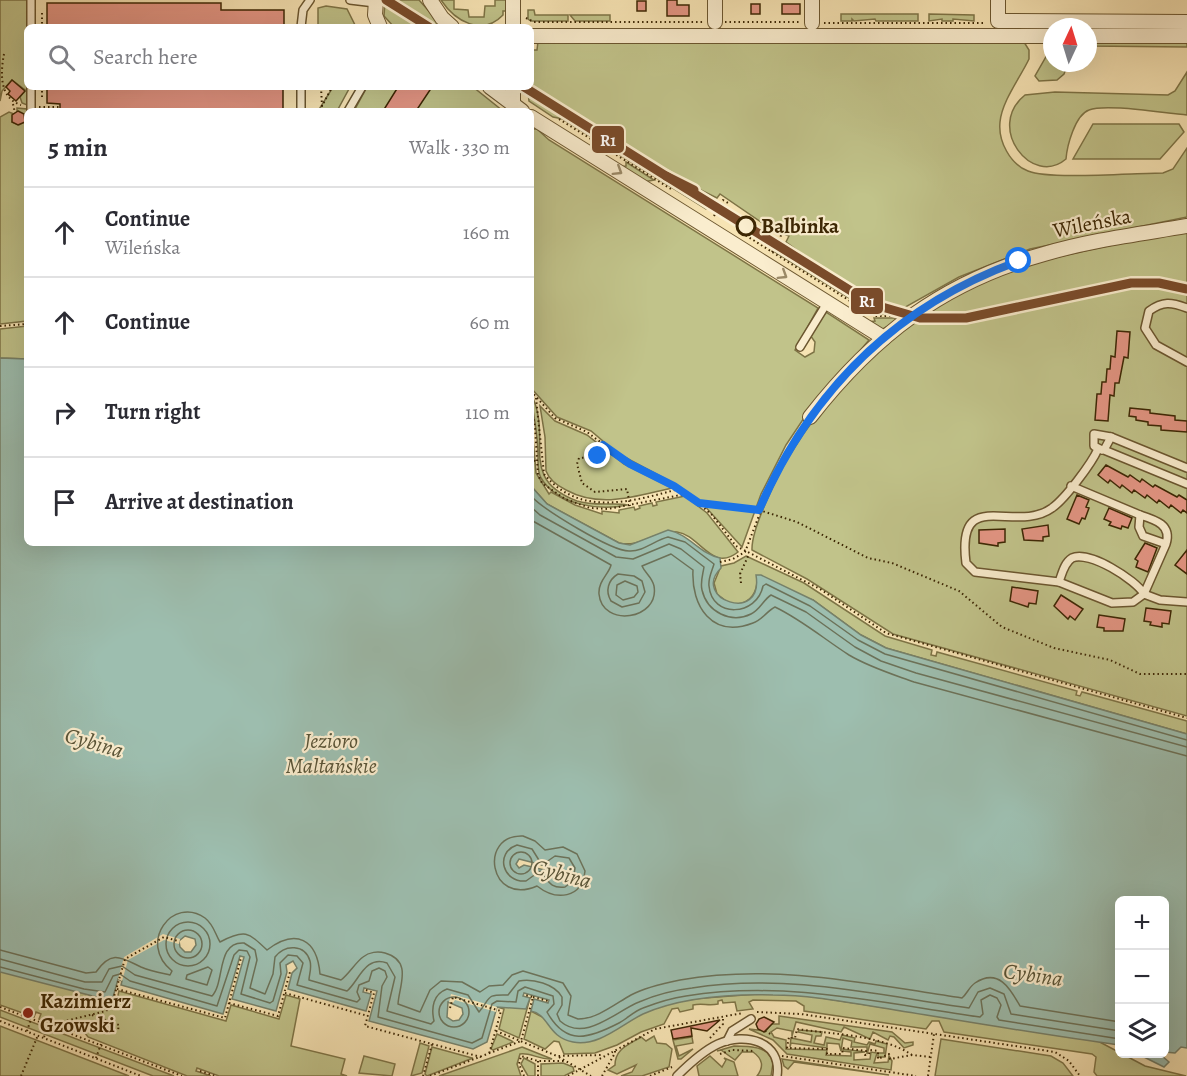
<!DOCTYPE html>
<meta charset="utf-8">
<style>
:root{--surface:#fff;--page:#f2f2f3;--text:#2b2b33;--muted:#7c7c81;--line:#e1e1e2}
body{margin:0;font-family:Alegreya,serif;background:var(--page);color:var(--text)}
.controls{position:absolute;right:18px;bottom:18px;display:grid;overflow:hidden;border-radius:9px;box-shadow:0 6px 24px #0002}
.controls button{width:54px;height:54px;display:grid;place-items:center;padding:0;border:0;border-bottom:2px solid var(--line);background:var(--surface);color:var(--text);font:30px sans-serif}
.compass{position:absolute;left:1043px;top:18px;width:54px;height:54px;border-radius:50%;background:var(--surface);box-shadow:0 6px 24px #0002;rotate:4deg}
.stop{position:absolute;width:18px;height:18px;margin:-14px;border:4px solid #1a73e8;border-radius:50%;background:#fff}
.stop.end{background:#1a73e8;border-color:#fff;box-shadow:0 2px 6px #0008}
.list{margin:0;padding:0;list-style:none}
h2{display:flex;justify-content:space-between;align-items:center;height:78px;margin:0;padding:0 24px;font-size:26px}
h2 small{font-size:20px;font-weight:400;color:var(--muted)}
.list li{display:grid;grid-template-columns:39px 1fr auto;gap:18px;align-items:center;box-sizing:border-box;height:90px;padding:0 24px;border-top:2px solid var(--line)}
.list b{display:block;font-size:22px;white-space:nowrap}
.list p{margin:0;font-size:20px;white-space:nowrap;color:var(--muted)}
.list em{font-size:20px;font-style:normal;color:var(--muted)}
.icon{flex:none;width:33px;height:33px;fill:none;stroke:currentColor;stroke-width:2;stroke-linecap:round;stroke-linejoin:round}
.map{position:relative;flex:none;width:1187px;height:1076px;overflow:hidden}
.search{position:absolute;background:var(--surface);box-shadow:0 6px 24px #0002;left:24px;top:24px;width:510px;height:66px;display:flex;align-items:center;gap:15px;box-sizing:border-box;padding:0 21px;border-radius:9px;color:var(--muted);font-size:22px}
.panel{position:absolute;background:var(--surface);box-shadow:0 6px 24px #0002;left:24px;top:108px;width:510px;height:438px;border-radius:9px}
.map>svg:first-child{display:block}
</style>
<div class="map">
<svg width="1187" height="1076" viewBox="0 0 1187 1076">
<rect width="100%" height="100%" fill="#f7e4b4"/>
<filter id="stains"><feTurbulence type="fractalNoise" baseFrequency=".00333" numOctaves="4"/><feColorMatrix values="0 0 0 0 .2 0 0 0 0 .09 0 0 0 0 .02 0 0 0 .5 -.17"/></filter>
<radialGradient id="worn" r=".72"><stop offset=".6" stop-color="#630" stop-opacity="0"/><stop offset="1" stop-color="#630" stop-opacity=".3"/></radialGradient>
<g fill="#c1c38a" stroke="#7e7446" stroke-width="1.5">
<polygon points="0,0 27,0 27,105 22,103 20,97 25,90 12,80 2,91 0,101"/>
<polygon points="391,0 419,0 443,27 433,27"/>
<path d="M 441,0 L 454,0 L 454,9 L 468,10 L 469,17 L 484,17 L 485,6 L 495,6 L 495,0 L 507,0 L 507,11 L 503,11 L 503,15 C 482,37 455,21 441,0 Z"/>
<polygon points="385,2 425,27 394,27 384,16"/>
<polygon points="326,6 347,9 356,27 318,27 318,8"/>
<polygon points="528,10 534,10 535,15 568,15 568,21 531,21 528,19"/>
<polygon points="841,14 918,14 918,21 876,21 875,19 854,21 852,19 852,21 841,21"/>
<polygon points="929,14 974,15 974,21 953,19 953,21 942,21 942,19 929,21"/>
<polygon points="570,15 610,15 610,21 575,21"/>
<polygon points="1008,26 1187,26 1187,30 1088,30 1088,27 1006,30 1004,28"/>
<path d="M 538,41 L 1024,42 L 1029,50 L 1029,59 C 1020,78 1002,101 1000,122 C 998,141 1010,164 1028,171 C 1050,180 1134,173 1163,173 L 1173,169 L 1187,148 L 1187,217 L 1030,249 L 959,277 L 907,306 L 902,310 L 904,312 C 857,301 823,269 786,242 L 789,236 L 771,229 L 720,194 L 717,198 L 664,172 L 528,87 L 531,87 L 531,50 L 537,50 Z"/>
<polygon points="1088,42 1187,42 1187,47 1088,46"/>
<polygon points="1051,48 1052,63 1068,63 1064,74 1057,80 1039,81 1035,76"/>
<path d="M 1187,72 L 1187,115 C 1167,114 1107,103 1089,110 C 1075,115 1067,146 1066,159 C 1032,188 985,127 1025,95 L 1055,92 L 1168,95 L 1175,91 Z"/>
<polygon points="333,87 350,87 337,111 318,111"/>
<polygon points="367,87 473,87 503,111 354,111"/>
<polygon points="528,92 708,206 706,209 563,119 553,117 529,101"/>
<polygon points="17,108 27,109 27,321 0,324 0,117 9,112 14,114 12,122 19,125 24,122 24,115 17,112"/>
<polygon points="1093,124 1179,124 1184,132 1160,159 1073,159"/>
<polygon points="531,129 537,129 549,140 818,308 795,350 805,357 814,352 815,342 810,335 826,312 869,340 806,415 786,445 761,494 742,547 701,502 675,484 617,453 591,431 557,417 531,388"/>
<polygon points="626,162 654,180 643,182 618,167 626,166"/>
<path d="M 1187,231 L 1187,716 L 893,634 L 807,579 L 752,550 C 751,529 777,477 788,458 C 827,392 883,339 948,300 C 960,294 972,285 984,280 C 1050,255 1118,244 1187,231 Z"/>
<polygon points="777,248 848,293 895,314 875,314 775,252"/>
<polygon points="874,318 895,318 897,321 881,330 867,322 875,321"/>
<polygon points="27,326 27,359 0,358 0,329"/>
<path d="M 531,394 C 554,439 516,478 577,501 C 595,507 617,502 627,505 C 599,511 557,505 541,478 C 538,473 538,466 538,460 C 539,437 533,416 531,394 Z"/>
<path d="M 540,406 L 555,421 L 587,435 L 624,464 L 672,488 C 636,496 601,509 566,490 C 558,486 549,479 546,471 L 545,437 Z"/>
<path d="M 531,413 L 536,473 L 549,494 L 551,492 L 575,505 L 602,514 L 602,511 L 619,513 L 619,510 L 634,507 L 635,510 L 640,508 L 639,506 L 652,503 L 653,506 L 657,505 L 656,502 L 685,496 L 707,513 L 738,552 C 712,573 700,535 677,532 C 655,530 641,548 619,543 L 547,504 L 531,486 Z"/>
<path d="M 746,556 L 804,583 L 885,636 L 932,650 L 931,655 L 936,656 L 937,652 L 1077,691 L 1076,695 L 1080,696 L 1082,692 L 1187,721 L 1187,734 L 886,648 L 861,635 L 813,600 L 757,583 C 755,598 745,605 730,604 L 717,594 L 714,583 L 721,566 L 734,563 Z"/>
<polygon points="0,967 96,995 116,1004 119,991 226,1021 231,1005 279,1019 286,995 300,999 291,1046 345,1059 341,1074 347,1076 219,1076 197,1068 196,1071 211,1076 187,1076 88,1037 85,1033 87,1025 81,1024 78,1030 73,1031 39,1019 41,1014 36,1012 34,1017 0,1005"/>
<path d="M 782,992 L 1096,1040 L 1145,1066 L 1186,1076 L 1097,1076 L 1094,1072 L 1096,1057 L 1092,1054 L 944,1032 L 939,1021 L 932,1021 L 926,1029 L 804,1011 L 804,1006 L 796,1001 L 753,1000 L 749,1002 L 753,1009 L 737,1011 L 735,1002 L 723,1003 L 722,1000 L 718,1001 L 718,1004 C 709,1006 702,1003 693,1005 L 693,1009 L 680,1012 L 678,1008 L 672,1009 L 664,1024 L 641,1032 L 617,1045 L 595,1053 L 564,1054 L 559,1042 L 554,1041 L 545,1049 L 524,1039 L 531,1011 L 544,1018 L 624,1022 L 665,1001 Z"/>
<polygon points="530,998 519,1038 499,1029 504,1009 497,1007"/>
<polygon points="0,1010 174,1076 153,1076 0,1017"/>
<polygon points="779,1016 892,1032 905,1043 913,1042 913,1045 904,1048 894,1037 890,1036 888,1040 873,1032 870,1039 844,1027 841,1032 796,1022 792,1036 792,1031 777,1028 771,1032 774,1037 786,1040 786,1049 827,1050 826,1055 851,1056 851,1052 843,1051 843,1049 865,1052 854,1053 854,1060 870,1059 871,1052 877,1053 874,1063 888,1062 889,1056 892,1061 891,1070 787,1054 773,1040 749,1029 766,1031 771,1024 779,1024"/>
<polygon points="0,1026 129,1076 0,1076"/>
<polygon points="799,1030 822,1032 821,1036 816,1036 814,1043 824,1045 826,1037 840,1040 842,1035 855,1038 854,1042 867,1045 869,1042 875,1044 876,1041 887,1044 885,1057 878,1057 878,1053 884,1053 884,1048 870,1044 867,1054 867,1047 851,1047 852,1041 843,1038 841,1051 839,1044 827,1043 827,1048 791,1043 790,1047 791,1038 811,1042 812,1035 798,1032"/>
<polygon points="497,1034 512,1041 513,1042 493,1050 491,1049"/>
<path d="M 654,1036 L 657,1043 L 666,1044 L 672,1049 L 669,1067 L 642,1076 L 621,1076 L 632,1072 L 636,1065 L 617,1074 L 608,1070 L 615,1065 C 615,1049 628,1045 641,1037 L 646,1041 Z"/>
<polygon points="692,1037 693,1043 676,1046 679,1056 693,1049 681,1059 678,1059 673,1040"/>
<polygon points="941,1039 1051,1056 1063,1063 1073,1076 935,1076"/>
<polygon points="420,1043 429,1046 422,1073 411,1076"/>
<path d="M 734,1046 C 749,1046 770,1046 773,1063 L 771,1076 L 757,1076 C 764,1067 763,1059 753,1052 L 742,1052 L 735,1060 L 721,1050 L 717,1051 Z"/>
<polygon points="432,1047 472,1058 473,1058 427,1076 425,1074"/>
<path d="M 522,1047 L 552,1059 C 540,1060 529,1052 520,1054 L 517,1064 L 521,1076 L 439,1076 Z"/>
<polygon points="364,1056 395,1064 392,1076 359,1073"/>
<polygon points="710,1056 722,1067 726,1060 724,1058 734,1062 738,1076 699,1076 697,1066"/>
<polygon points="524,1058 535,1064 535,1076 528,1076 521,1064"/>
<polygon points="782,1059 889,1075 794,1062 788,1069 784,1066"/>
<polygon points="563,1063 573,1067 574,1071 564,1076 541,1076 541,1064"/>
</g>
<g fill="#9dbeaf" stroke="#76816a" stroke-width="1.5" fill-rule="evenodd">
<path d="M 0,358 L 27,359 L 27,543 L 531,543 L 531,486 L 547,504 L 619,543 L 630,545 L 668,530 C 689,534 700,554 720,558 L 721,568 C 690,599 764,625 756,575 L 761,575 L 813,600 L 861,635 L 886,648 L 1187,734 L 1187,1048 L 1181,1047 L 1175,1053 L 1165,1052 L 1164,900 L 1120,900 L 1119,1045 C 1045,1035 970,1022 895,1010 C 855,1004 814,995 773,995 C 731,994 682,997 643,1014 C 622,1024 599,1047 573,1042 C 547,1037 549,1014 531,1011 L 534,999 L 548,1003 L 549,1000 L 524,993 L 523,996 L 530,998 L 526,1009 L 497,1007 L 487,1042 L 473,1049 L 369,1021 L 377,991 L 364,988 L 363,992 L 371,994 L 366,1011 L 288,989 L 292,973 L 297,968 L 293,961 L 286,965 L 287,972 L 276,1011 L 232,999 L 244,957 L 240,956 L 223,1014 L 121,985 L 122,981 L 118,979 L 112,1001 L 0,972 ZM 519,859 L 562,870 L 561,874 L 524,865 L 519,868 L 516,864 ZM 185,936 L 195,939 L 196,945 L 191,952 L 185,952 L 180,947 L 179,941 ZM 448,1002 L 462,1008 L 463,1014 L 459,1020 L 453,1021 L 447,1017 Z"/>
<polygon points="1138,1054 1162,1056 1169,1062 1164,1067"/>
</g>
<g fill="#f7e4b4">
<polygon points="163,934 180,939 179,944 164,940 128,960 122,981 118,979 124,957"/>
<polygon points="451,994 497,1007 496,1012 455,1000 453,1003 449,1002"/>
</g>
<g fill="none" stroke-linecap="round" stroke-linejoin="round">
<g stroke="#6c7259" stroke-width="1.5">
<path d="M 531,496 C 544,510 611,551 629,551 C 643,552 655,540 668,537 L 685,542 L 714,564 C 712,571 708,578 709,586 C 712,619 757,616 763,586 L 766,584 L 810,606 L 858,640 L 885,654 L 1187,740"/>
<path d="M 531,507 L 540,515 L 616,557 L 633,559 L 669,544 L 681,549 L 704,567 C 703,574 700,582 702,590 C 707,612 731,624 751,614 C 760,610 764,599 771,595 L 806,612 L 855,647 L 881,661 L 916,673 L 1187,747"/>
<path d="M 531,520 L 611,565 C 609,574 598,581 599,594 C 602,628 660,620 654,586 C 652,577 645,573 642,566 L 671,554 L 693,570 C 691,606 712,639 753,623 C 762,620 767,611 775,607 C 802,620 824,639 849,655 C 869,667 892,674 914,682 L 1187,756"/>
<path d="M 618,574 L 634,576 L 642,581 L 645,592 L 639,603 L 622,607 L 611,601 C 605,591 608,580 618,574 Z"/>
<polygon points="625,581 637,586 638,592 634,597 623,600 616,595 617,585"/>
<path d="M 523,836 L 535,841 L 545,850 L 563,847 L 577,854 L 585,871 C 582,899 556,901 537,886 C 489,907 478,834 523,836 Z"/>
<path d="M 517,845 L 532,849 L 542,865 L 555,856 L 569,858 L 575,868 L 573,881 L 565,887 C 549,889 548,879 540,871 L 526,881 C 503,883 494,853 517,845 Z"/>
<circle cx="521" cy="863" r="11"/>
<circle cx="188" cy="944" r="22"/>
<circle cx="188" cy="944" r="14"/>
<path d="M 0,950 L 86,973 L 96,972 C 112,949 122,958 141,967 C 150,971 161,973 170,975 L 172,971 C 137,943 173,895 205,918 C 214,925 215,934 220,942 C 245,929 248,932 267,950 C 296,928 317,939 320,974 L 341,980 C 349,974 355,963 363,957 C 369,952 378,951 385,953 C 413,961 399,986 398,1004 L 420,1012 L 430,990 L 441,981 L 462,982 L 480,992 L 489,986 L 503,985 L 512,975 L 523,971 L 563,983 L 571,996 L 568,1015 L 578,1019 C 597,1019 615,1004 631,995 C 644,988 665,983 680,980 C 775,963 868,984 962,998 C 967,994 969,987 975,983 C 999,967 1011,990 1020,1006 L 1120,1022"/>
<path d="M 0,959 L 85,982 L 102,982 L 109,969 L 122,966 L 135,975 L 212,996 C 225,983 216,941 244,943 L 255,950 L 257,960 L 250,988 L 265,994 L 273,974 L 275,957 C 285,944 305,944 310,961 C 312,968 309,975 309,980 L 347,991 C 359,981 365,955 387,963 L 395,977 L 387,1011 L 431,1024 L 434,1021 C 431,1008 433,994 447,989 L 468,995 L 479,1012 C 491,998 485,994 508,995 L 519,981 C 532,978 555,984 562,997 L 562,1005 L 557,1014 L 560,1021 C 585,1043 616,1011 639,1002 C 655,995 675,990 692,988 C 785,973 877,995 969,1008 L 978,992 L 990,988 L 1004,994 L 1011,1014 L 1120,1031"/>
<path d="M 0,967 L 84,989 L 105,992 L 113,976 L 120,974 L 130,981 L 217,1006 L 234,955 L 239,950 L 247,951 L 250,957 L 241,994 L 270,1003 L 273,1001 L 281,974 L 280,963 L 288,955 L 297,956 L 303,963 L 297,985 L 357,1002 L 360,999 L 357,992 L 359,985 L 369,981 L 372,971 L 379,968 L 385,971 L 387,977 L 382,986 L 378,1017 L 472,1043 L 482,1038 L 492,1004 L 497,1001 L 516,1002 L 518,991 L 525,987 L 553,996 L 554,1004 L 547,1012 C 566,1046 588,1039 619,1023 C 627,1019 634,1011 643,1008 C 656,1003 672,998 686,996 C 786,980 881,1003 980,1017 L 983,1014 L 981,1000 L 990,995 L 997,998 L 1001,1005 L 997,1017 L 999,1020 L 1120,1039"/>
<polygon points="208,967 212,970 207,985 186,979 187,975"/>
<circle cx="454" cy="1012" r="15"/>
</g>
</g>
<g fill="#e59685" stroke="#3c2603" stroke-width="1.5">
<polygon points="667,0 677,0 677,5 689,5 689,16 667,16"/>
<rect x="637" y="1" width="9" height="10"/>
<polygon points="47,3 221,3 221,10 284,10 284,27 47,27"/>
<rect x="751" y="4" width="9" height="10"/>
<rect x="782" y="4" width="18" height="10"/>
<polygon points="12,80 25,91 16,101 8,94 10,91 6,87"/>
<polygon points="47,87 283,87 283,111 60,111 60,104 47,103"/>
<polygon points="398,87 432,87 416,111 383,111"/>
<polygon points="18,111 24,114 25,122 18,125 12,122 12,115"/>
<polygon points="1117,331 1130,332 1128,358 1124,357 1119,383 1115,383 1114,396 1110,395 1108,421 1095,420 1097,394 1101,394 1102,382 1106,382 1107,369 1110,369 1111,356 1115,357"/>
<polygon points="1130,408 1150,410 1150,413 1175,416 1175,420 1187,421 1187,432 1161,430 1161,426 1148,425 1148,422 1136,420 1136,417 1129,416"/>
<polygon points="1106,465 1128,477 1130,475 1140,482 1142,479 1153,487 1155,485 1177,497 1179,495 1187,500 1187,513 1183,510 1181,513 1171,505 1169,508 1159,500 1157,503 1147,495 1145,498 1134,490 1132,493 1122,485 1120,488 1110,480 1108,483 1098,475"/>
<polygon points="1077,495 1089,500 1086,507 1089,508 1085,519 1082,518 1079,524 1067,519"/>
<polygon points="1109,508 1132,518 1128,528 1122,526 1121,529 1109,525 1111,522 1104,519"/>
<polygon points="1048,525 1049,536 1043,537 1043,541 1024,540 1022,529"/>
<polygon points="1005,529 1005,542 998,543 998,546 979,543 979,530"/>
<polygon points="1145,543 1157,548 1148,572 1136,567 1138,561 1135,559"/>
<polygon points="1187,550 1187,574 1175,565"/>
<polygon points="1012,587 1038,591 1036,604 1029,603 1028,607 1010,601"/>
<polygon points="1061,595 1083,609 1075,620 1070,616 1068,619 1054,606"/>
<polygon points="1146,608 1171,611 1169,624 1162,623 1162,627 1150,625 1151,622 1144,621"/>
<polygon points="1099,615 1125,619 1123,631 1104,631 1104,628 1097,627"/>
<polygon points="764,1017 774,1022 764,1032 758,1029 756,1024 759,1019"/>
<polygon points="720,1020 707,1031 691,1028 692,1036 673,1039 671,1030"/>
</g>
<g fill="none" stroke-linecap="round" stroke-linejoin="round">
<defs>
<g id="service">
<polyline points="350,0 375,3"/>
<polyline points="31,27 31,0"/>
<polyline points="301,27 303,10 310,0"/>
<polyline points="31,111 31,87"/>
<polyline points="301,111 301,87"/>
<polyline points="348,111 362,87"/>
<path d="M 1187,308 C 1171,302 1163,301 1149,311 L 1145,328 L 1156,345 L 1187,362"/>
<polyline points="800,347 827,303"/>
<path d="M 1098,449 C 1092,463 1065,499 1052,508 C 1015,535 956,484 966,563 L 975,572 L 1059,582 L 1112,603 L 1133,602 L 1144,594 L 1160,600 L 1187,602"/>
<polyline points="1102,450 1094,446 1094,434 1111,437"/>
<polyline points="1187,468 1111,437 1104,450 1187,484"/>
<polyline points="1071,486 1140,515"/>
<path d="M 1059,582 C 1062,574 1064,563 1072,558 C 1089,550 1136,580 1144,594 L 1166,544 L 1143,536 L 1139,527 L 1140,515 C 1156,520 1172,525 1166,544"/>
<polyline points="727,1041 732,1031 751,1019"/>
<path d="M 677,1076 C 688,1065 703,1051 718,1044 C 745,1032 782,1041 777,1076"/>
</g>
<g id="minor">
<polyline points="376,0 375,15 380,27"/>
<polyline points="430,0 442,18 452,27"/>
<polyline points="513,0 513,27"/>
<polyline points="715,0 715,22"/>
<polyline points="812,0 812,23"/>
<polyline points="998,0 998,21 1187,22"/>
<polyline points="531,36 1052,36"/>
<polyline points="1088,36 1187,36"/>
<polyline points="490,87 522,111"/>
<polyline points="513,87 513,105"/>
<polyline points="531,117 884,338"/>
<path d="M 810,417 C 874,335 943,282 1044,254 C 1091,240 1140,234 1187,226"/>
</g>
</defs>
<use href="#service" stroke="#6b562f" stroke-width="10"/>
<use href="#minor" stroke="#6b562f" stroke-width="16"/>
<g stroke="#3c2603" stroke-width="2" stroke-dasharray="1.5 3" stroke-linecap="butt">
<polyline points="42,13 42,27"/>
<polyline points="526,18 534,22 704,22"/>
<polyline points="725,22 800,22"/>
<polyline points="824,23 986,23"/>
<path d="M 4,54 C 0,75 0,98 21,105"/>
<polyline points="321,87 322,106 332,87"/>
<polyline points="42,97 42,87"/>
<polyline points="13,104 15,113"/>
<polyline points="39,107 60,107"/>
<polyline points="559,119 671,189"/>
<polyline points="714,216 723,200 730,204"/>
<polyline points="742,233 874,316 893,316"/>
<polyline points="772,252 781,236 776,233"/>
<polyline points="0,326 27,324"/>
<polyline points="531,391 555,418 587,432 630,464 674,486 696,501 712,515 736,546 820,589 886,633 1187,718"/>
<path d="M 536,398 L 544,474 C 580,518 633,501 679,489"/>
<polyline points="531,406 535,427 538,475 542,483 565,499 590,508 608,509 686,494"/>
<polyline points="603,445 597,457 579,458 577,464 582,483 595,492 627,489 630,506"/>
<polyline points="531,457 537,463"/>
<polyline points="701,503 759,510 797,522 868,558 892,563 959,591 1002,627 1054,648 1110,660 1140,674 1187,674"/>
<polyline points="720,562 733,559 745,552 775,474 803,427"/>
<polyline points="741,583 740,574 749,554"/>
<polyline points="117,989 225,1018 241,958"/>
<polyline points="366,990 374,993 365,1026 432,1044 423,1076"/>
<polyline points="285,993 368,1016"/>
<polyline points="533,997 548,1001"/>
<polyline points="229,1003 278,1016 290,972"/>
<polyline points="0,1007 182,1076"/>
<polyline points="450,1008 453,997 501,1011 489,1054"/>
<polyline points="757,1012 801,1014 1055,1052 1069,1061 1080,1076"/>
<polyline points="92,1015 119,1025 118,1030"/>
<polyline points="0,1021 141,1076"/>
<polyline points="27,1031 31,1019"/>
<polyline points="496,1031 557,1056 602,1055"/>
<polyline points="765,1031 772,1035"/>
<polyline points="44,1037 49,1025 106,1011 111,1007 125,959 164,937 178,941"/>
<polyline points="710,1038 723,1024 723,1016"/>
<polyline points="432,1044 481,1057"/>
<polyline points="720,1054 732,1050 755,1051"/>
<path d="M 912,1055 C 883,1035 830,1034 797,1029 L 795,1038 L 789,1037 L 787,1048 L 827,1049 L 827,1054 L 842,1054 L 843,1048 L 866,1051 L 865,1055 L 869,1054 L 870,1050 L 878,1051 L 878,1059 L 889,1054 L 890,1059 L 912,1055 L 930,1057"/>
<polyline points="782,1056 916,1076"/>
<polyline points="559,1057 591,1076"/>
<polyline points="96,1058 101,1044"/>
<polyline points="200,1071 215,1076"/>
<polyline points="21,1076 38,1035"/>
<polyline points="430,1076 521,1041 533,997 525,995"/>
<polyline points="524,1076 519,1064 521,1056 538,1061 566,1061"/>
<polyline points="538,1076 538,1061"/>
<polyline points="568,1076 655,1029 743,1013"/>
<polyline points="602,1076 615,1053 615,1049"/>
<polyline points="650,1076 672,1067"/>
<polyline points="928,1076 934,1034"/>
</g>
<use href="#service" stroke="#faedce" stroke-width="7"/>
<use href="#minor" stroke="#faedce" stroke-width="14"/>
<defs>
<g id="rail-1">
<polyline points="386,0 429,27"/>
<polyline points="524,87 666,176 694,190"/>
<polyline points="666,176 872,304 920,318 966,318 1131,283 1159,283 1187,289"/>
</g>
</defs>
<use href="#rail-1" stroke="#faedce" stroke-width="14"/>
<use href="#rail-1" stroke="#7a4b2a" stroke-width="9"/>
</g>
<defs><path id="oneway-chevron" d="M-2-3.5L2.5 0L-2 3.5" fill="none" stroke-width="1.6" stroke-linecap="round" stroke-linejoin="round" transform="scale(1.5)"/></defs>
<g stroke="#9b8a68">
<use href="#oneway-chevron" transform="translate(618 171) rotate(32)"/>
<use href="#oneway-chevron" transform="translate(783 275) rotate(32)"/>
</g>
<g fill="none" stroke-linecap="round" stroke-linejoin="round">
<path stroke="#1a73e8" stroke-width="8" d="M 598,456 L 603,445 L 630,464 L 674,486 L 699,503 L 759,510 C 811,390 895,306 1019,261"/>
</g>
<circle fill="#faedce" stroke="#3c2603" stroke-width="3" cx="746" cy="226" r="9"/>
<circle fill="#8f2418" stroke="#faedce" stroke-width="2" cx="28" cy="1013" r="6"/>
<g text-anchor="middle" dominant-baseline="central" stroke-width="4.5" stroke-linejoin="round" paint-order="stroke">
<g font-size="21" fill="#3c2603" stroke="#faedce">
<text transform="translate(1092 223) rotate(-11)">Wileńska</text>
</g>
<g font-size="21" font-weight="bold" fill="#3c2603" stroke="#faedce" text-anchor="start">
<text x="761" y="226">Balbinka</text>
</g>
<g font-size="21" font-weight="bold" fill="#3c2603" stroke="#faedce" text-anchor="start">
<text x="40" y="1001">Kazimierz<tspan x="40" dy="24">Gzowski</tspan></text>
</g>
<g font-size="22" font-style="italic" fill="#595437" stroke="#faedce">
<text x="331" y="741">Jezioro<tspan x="331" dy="25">Maltańskie</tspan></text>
<text transform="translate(94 743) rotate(16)">Cybina</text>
<text transform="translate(562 874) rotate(15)">Cybina</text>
<text transform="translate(1033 975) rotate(8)">Cybina</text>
</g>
</g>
<g stroke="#faedce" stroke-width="2">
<rect x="591" y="125" width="34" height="29" rx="6" fill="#7a4b2a"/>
<rect x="850" y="287" width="34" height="28" rx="6" fill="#7a4b2a"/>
</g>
<g font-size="16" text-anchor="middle" font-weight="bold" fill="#fff">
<text x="608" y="146">R1</text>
<text x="867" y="307">R1</text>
</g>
<rect width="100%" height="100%" filter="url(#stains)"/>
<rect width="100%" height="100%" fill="url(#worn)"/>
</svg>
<div class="controls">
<button>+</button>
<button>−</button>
<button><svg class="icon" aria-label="layers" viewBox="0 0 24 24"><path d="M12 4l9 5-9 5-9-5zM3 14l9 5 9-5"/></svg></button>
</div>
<svg class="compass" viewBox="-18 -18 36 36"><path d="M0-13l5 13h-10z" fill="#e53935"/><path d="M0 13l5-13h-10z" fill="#7c7c81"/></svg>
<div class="stop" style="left:1019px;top:261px"></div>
<div class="stop end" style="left:598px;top:456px"></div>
<div class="search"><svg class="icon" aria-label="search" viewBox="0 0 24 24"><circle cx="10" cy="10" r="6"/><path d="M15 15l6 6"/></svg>Search here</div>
<section class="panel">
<h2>5 min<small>Walk · 330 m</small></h2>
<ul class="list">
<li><svg class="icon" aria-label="ahead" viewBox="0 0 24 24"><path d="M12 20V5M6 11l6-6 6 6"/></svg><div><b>Continue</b><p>Wileńska</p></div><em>160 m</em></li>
<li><svg class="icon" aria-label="ahead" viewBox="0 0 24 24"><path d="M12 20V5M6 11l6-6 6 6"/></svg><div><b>Continue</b></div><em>60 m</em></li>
<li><svg class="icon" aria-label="right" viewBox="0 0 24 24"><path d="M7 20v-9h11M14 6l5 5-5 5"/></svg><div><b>Turn right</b></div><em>110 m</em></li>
<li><svg class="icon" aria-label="arrive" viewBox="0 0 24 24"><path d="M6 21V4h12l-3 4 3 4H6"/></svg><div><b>Arrive at destination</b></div></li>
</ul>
</section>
</div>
